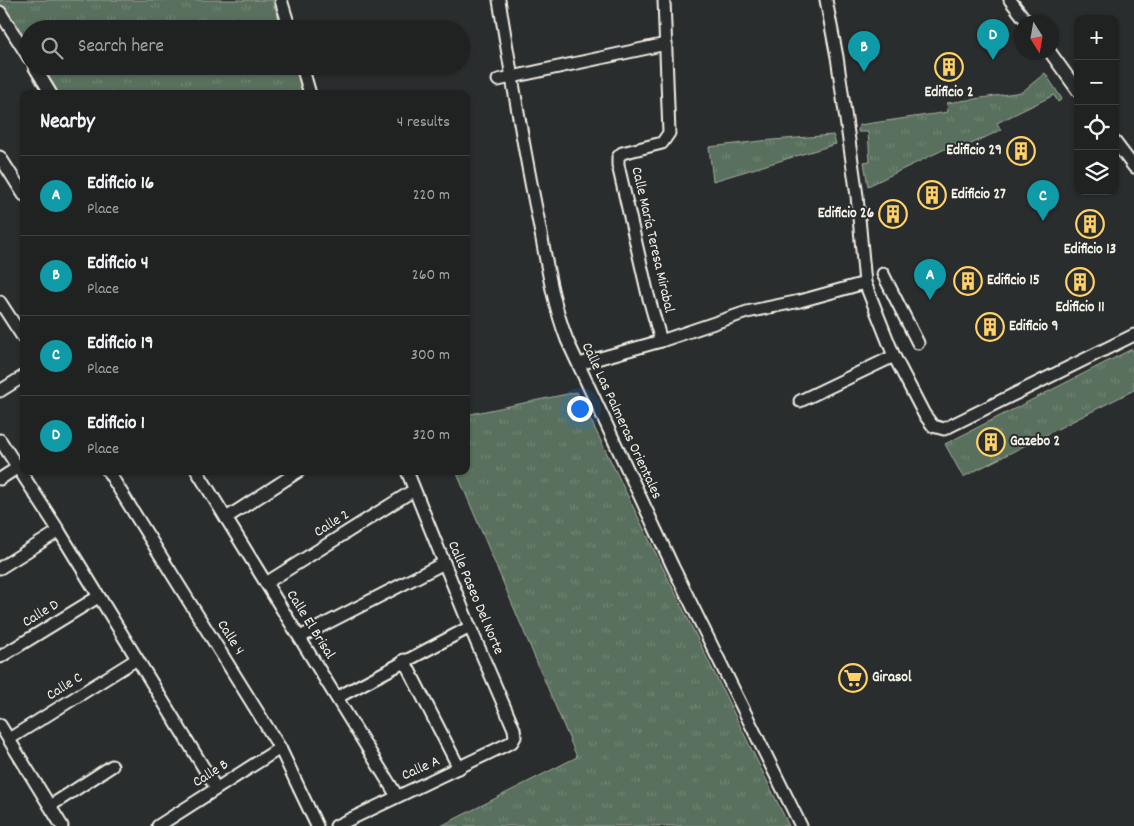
<!DOCTYPE html>
<meta charset="utf-8">
<style>
:root{--surface:#202222;--page:#282a2a;--text:#f1f3f6;--muted:#a2a4a5;--line:#3d3f40;--accent:#db2777}
body{margin:0;font-family:Dekko,sans-serif;background:var(--page);color:var(--text)}
.controls{position:absolute;right:15px;top:15px;display:grid;overflow:hidden;border-radius:10px;box-shadow:0 1px 4px #0004}
.controls button{width:45px;height:45px;display:grid;place-items:center;padding:0;border:0;border-bottom:1px solid var(--line);background:var(--surface);color:var(--text);font:25px sans-serif}
.compass{position:absolute;left:1014px;top:15px;width:45px;height:45px;border-radius:50%;background:var(--surface);box-shadow:0 1px 4px #0004;rotate:169deg}
.you{position:absolute;left:579px;top:408px;width:18px;height:18px;margin:-12px;border:4px solid #fff;border-radius:50%;background:#1a73e8;box-shadow:0 0 0 8px #1a73e833}
.badge{display:grid;place-items:center;width:32px;height:32px;border-radius:50%;background:var(--accent);color:#fff;font-size:16px;font-weight:700}
.pin{position:absolute;translate:-50% -41px;filter:drop-shadow(0 1px 2px #0008)}
.pin::after{content:'';position:absolute;top:26px;width:18px;height:15px;background:inherit;clip-path:polygon(0 0,100% 0,50% 100%)}
.list{margin:0;padding:0;list-style:none}
h2{display:flex;justify-content:space-between;align-items:center;height:65px;margin:0;padding:0 20px;font-size:21px}
h2 small{font-size:16px;font-weight:400;color:var(--muted)}
.list li{display:grid;grid-template-columns:32px 1fr auto;gap:15px;align-items:center;box-sizing:border-box;height:80px;padding:0 20px;border-top:1px solid var(--line)}
.list b{display:block;font-size:19px;white-space:nowrap}
.list p{margin:0;font-size:16px;white-space:nowrap;color:var(--muted)}
.list em{font-size:16px;font-style:normal;color:var(--muted)}
.icon{flex:none;width:28px;height:28px;fill:none;stroke:currentColor;stroke-width:2;stroke-linecap:round;stroke-linejoin:round}
.map{position:relative;flex:none;width:1134px;height:826px;overflow:hidden}
.search{position:absolute;background:var(--surface);box-shadow:0 1px 4px #0004;left:20px;top:20px;width:450px;height:55px;display:flex;align-items:center;gap:12px;box-sizing:border-box;padding:0 18px;border-radius:28px;color:var(--muted);font-size:19px}
.panel{position:absolute;background:var(--surface);box-shadow:0 1px 4px #0004;left:20px;top:90px;width:450px;height:385px;border-radius:10px}
.map>svg:first-child{display:block}
</style>
<div class="map">
<svg width="1134" height="826" viewBox="0 0 1134 826">
<defs>
<pattern id="grass-tufts" width="24" height="20" patternUnits="userSpaceOnUse" patternTransform="scale(1.25)"><rect width="24" height="20" fill="#59705d"/><path d="M3 7l-1-3M5 7V3M7 7l1-3M15 17l-1-3M17 17v-4M19 17l1-3" fill="none" stroke="#718574"/></pattern>
</defs>
<rect width="100%" height="100%" fill="#2a2d2e"/>
<filter id="ink" filterUnits="userSpaceOnUse"><feTurbulence type="fractalNoise" baseFrequency=".02" numOctaves="2"/><feDisplacementMap in="SourceGraphic" scale="10" xChannelSelector="R" yChannelSelector="G"/><feConvolveMatrix kernelMatrix="1 2 1 2 8 2 1 2 1" color-interpolation-filters="sRGB"/></filter>
<g filter="url(#ink)">
<g fill="url(#grass-tufts)" stroke="#a6b0a2">
<polygon points="0,0 272,0 283,29 29,29 29,49 0,4"/>
<polygon points="40,66 296,66 303,94 57,94"/>
<polygon points="1045,73 1062,99 1058,102 1054,95 997,123 1001,130 954,152 951,146 868,186 864,162 870,161 868,132 858,132 859,125 948,112 947,103 1022,92"/>
<polygon points="833,135 836,144 713,181 709,147 761,141"/>
<polygon points="1132,349 1134,353 1134,390 963,477 945,444"/>
<polygon points="577,392 789,826 441,826 577,757 456,471 466,471 466,415"/>
</g>
<g fill="none" stroke-linecap="round" stroke-linejoin="round">
<defs>
<g id="street">
<polyline points="281,0 290,29"/>
<path d="M 499,0 C 511,73 523,146 538,218 C 546,259 552,301 567,340 L 673,567 L 801,826"/>
<polyline points="826,0 837,57 857,196 865,283 894,356 924,414 933,426 944,429 1134,335"/>
<polyline points="1010,0 1027,22"/>
<polyline points="0,12 29,58"/>
<polyline points="1050,52 1078,91"/>
<polyline points="34,66 51,94"/>
<polyline points="302,66 310,94"/>
<polyline points="498,80 666,44"/>
<polyline points="1115,142 1134,167"/>
<polyline points="0,157 24,195"/>
<polyline points="883,274 918,343"/>
<polyline points="0,302 24,339"/>
<polyline points="661,341 648,295 618,165 618,157 622,153 662,143 669,133 664,0"/>
<polyline points="579,364 661,341 747,312 800,301 865,283"/>
<polyline points="0,391 24,376"/>
<polyline points="800,401 894,356"/>
<polyline points="0,440 59,531 216,788"/>
<polyline points="108,471 280,748 317,826"/>
<polyline points="197,471 397,796"/>
<polyline points="0,479 17,468"/>
<polyline points="226,518 299,471"/>
<polyline points="0,568 59,531"/>
<polyline points="266,583 414,490"/>
<polyline points="300,637 444,563"/>
<polyline points="0,657 98,597"/>
<polyline points="404,660 459,768"/>
<polyline points="338,697 470,627"/>
<polyline points="0,725 62,826"/>
<polyline points="9,739 137,659"/>
<polyline points="50,806 112,766"/>
<polyline points="158,826 280,748"/>
<polyline points="336,826 512,742 515,737 514,729 470,627 407,471"/>
</g>
</defs>
<use href="#street" stroke="#f4f1e8" stroke-width="15"/>
<use href="#street" stroke="#2a2d2e" stroke-width="11"/>
</g>
</g>
<defs>
<symbol id="building-ring" viewBox="-11 -11 22 22"><circle r="9.5" fill="#2a2d2e" stroke="#ffd166" stroke-width="1.5"/><path d="M-4-6H4V6H1V3H-1V6H-4ZM-2.5-4.3h1.7v1.8h-1.7ZM.8-4.3h1.7v1.8H.8ZM-2.5-1h1.7V.8h-1.7ZM.8-1h1.7V.8H.8Z" fill="#ffd166"/></symbol>
<symbol id="supermarket-ring" viewBox="-11 -11 22 22"><circle r="9.5" fill="#2a2d2e" stroke="#ffd166" stroke-width="1.5"/><path d="M-6-5.5h2.5l.6 2H6L4.5 2H-2.5L-4.4-4H-6ZM-1.5 3.2a1.3 1.3 0 1 0 .1 0ZM3 3.2a1.3 1.3 0 1 0 .1 0Z" fill="#ffd166"/></symbol>
</defs>
<g fill-rule="evenodd">
<use href="#building-ring" x="933" y="51" width="32" height="32"/>
<use href="#building-ring" x="1005" y="135" width="32" height="32"/>
<use href="#building-ring" x="916" y="179" width="32" height="32"/>
<use href="#building-ring" x="877" y="198" width="32" height="32"/>
<use href="#building-ring" x="1074" y="208" width="32" height="32"/>
<use href="#building-ring" x="952" y="265" width="32" height="32"/>
<use href="#building-ring" x="1064" y="266" width="32" height="32"/>
<use href="#building-ring" x="974" y="311" width="32" height="32"/>
<use href="#building-ring" x="975" y="426" width="32" height="32"/>
<use href="#supermarket-ring" x="837" y="662" width="32" height="32"/>
</g>
<g text-anchor="middle" dominant-baseline="central" stroke-width="4" stroke-linejoin="round" paint-order="stroke">
<g font-size="15" font-weight="bold" fill="#f4f1e8" stroke="#2a2d2e" text-anchor="start">
<text x="949" y="93" text-anchor="middle">Edificio 2</text>
<text x="1002" y="151" text-anchor="end">Edificio 29</text>
<text x="951" y="195">Edificio 27</text>
<text x="874" y="214" text-anchor="end">Edificio 26</text>
<text x="1090" y="250" text-anchor="middle">Edificio 13</text>
<text x="987" y="281">Edificio 15</text>
<text x="1080" y="308" text-anchor="middle">Edificio 11</text>
<text x="1009" y="327">Edificio 9</text>
<text x="1010" y="442">Gazebo 2</text>
<text x="872" y="678">Girasol</text>
</g>
<g font-size="15" fill="#f4f1e8" stroke="#2a2d2e">
<text transform="translate(652 240) rotate(77)">Calle María Teresa Mirabal</text>
<text transform="translate(621 421) rotate(65)">Calle Las Palmeras Orientales</text>
<text transform="translate(332 524) rotate(-32)">Calle 2</text>
<text transform="translate(475 598) rotate(67)">Calle Paseo Del Norte</text>
<text transform="translate(41 614) rotate(-31)">Calle D</text>
<text transform="translate(310 625) rotate(58)">Calle El Brisal</text>
<text transform="translate(230 638) rotate(58)">Calle 4</text>
<text transform="translate(65 687) rotate(-32)">Calle C</text>
<text transform="translate(421 769) rotate(-24)">Calle A</text>
<text transform="translate(211 774) rotate(-32)">Calle B</text>
</g>
</g>
</svg>
<div class="controls">
<button>+</button>
<button>−</button>
<button><svg class="icon" aria-label="locate" viewBox="0 0 24 24"><circle cx="12" cy="12" r="6"/><path d="M12 2v4M12 18v4M2 12h4M18 12h4"/></svg></button>
<button><svg class="icon" aria-label="layers" viewBox="0 0 24 24"><path d="M12 4l9 5-9 5-9-5zM3 14l9 5 9-5"/></svg></button>
</div>
<svg class="compass" viewBox="-18 -18 36 36"><path d="M0-13l5 13h-10z" fill="#e53935"/><path d="M0 13l5-13h-10z" fill="#a2a4a5"/></svg>
<div class="you"></div>
<div class="pin badge" style="left:930px;top:300px;background:#0f9aa8">A</div>
<div class="pin badge" style="left:864px;top:72px;background:#0f9aa8">B</div>
<div class="pin badge" style="left:1043px;top:221px;background:#0f9aa8">C</div>
<div class="pin badge" style="left:993px;top:60px;background:#0f9aa8">D</div>
<div class="search"><svg class="icon" aria-label="search" viewBox="0 0 24 24"><circle cx="10" cy="10" r="6"/><path d="M15 15l6 6"/></svg>Search here</div>
<section class="panel">
<h2>Nearby<small>4 results</small></h2>
<ul class="list">
<li><span class="badge" style="background:#0f9aa8">A</span><div><b>Edificio 16</b><p>Place</p></div><em>220 m</em></li>
<li><span class="badge" style="background:#0f9aa8">B</span><div><b>Edificio 4</b><p>Place</p></div><em>260 m</em></li>
<li><span class="badge" style="background:#0f9aa8">C</span><div><b>Edificio 19</b><p>Place</p></div><em>300 m</em></li>
<li><span class="badge" style="background:#0f9aa8">D</span><div><b>Edificio 1</b><p>Place</p></div><em>320 m</em></li>
</ul>
</section>
</div>
